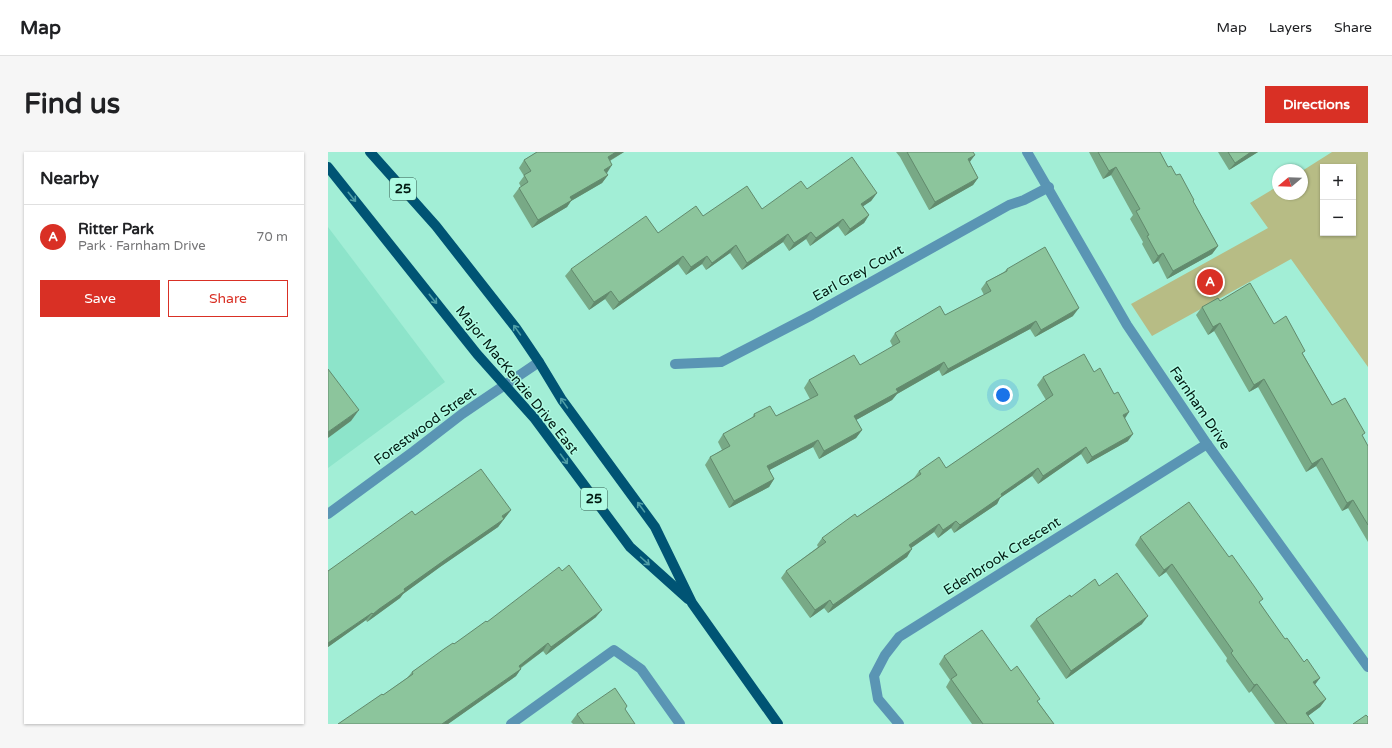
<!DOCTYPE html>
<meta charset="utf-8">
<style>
:root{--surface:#fff;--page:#f6f6f6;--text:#202124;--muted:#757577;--line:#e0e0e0;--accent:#d93025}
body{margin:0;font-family:"Varela Round",sans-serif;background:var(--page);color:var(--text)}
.controls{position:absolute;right:12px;top:12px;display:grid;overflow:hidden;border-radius:0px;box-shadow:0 1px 3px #0004}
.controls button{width:36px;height:36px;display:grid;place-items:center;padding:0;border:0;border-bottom:1px solid var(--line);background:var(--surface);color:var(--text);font:20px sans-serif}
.compass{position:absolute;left:944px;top:12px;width:36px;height:36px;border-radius:50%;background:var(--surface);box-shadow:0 1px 3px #0004;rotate:251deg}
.you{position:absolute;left:675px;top:243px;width:14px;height:14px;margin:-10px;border:3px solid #fff;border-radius:50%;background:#1a73e8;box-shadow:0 0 0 6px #1a73e833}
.badge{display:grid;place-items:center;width:26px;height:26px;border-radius:50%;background:var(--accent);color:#fff;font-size:13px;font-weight:700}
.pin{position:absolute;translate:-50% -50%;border:2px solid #fff;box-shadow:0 1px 4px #0006}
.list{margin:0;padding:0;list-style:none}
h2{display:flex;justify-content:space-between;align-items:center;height:52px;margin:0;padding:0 16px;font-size:17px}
h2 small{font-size:13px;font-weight:400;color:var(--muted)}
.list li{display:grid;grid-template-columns:26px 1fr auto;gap:12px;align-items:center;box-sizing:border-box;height:64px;padding:0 16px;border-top:1px solid var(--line)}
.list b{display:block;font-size:15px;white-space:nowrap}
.list p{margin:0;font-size:13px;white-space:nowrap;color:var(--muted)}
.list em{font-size:13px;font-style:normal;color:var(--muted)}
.actions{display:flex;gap:8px;padding:12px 16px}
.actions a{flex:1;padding:9px 0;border:1px solid var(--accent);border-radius:0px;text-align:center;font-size:14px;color:var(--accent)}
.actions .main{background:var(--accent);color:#fff}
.map{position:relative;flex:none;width:1040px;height:572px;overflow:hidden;border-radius:0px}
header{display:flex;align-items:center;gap:24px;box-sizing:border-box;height:56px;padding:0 20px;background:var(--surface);border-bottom:1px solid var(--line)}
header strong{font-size:19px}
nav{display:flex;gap:22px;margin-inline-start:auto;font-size:14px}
.intro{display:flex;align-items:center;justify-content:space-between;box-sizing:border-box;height:96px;padding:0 24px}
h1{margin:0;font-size:28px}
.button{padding:10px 18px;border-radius:0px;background:var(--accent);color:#fff;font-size:14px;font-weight:700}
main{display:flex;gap:24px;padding:0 24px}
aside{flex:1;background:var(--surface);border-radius:0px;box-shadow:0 1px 3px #0004}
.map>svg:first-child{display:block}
</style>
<header>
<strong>Map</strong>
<nav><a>Map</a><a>Layers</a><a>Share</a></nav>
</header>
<div class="intro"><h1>Find us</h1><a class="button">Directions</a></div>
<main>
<aside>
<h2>Nearby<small></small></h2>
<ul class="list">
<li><span class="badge">A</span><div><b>Ritter Park</b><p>Park · Farnham Drive</p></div><em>70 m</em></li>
</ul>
<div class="actions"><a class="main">Save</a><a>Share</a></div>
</aside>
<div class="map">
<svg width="1040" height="572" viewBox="0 0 1040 572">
<rect width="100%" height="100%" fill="#a2eed6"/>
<polygon fill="#8de4ca" points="0,75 117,230 0,316"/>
<path fill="#b7bc85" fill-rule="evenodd" d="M 1004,0 L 1040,0 L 1040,215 L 963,107 L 824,184 L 803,152 L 940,76 L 922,51 L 950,34 L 950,42 L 974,42 L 974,19 ZM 995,15 L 1025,15 L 1025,81 L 995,81 Z"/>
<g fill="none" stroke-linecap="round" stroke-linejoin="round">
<g stroke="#5a95b4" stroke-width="10">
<polyline points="699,0 799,173 879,292 1040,515"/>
<polyline points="347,212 393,210 484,163 681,53 696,48 721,35"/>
<polyline points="0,362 86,299 134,262 211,210"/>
<polyline points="183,572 286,498 313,517 352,572"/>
<polyline points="571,572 550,547 546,524 557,503 571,485 879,292"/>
</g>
<g stroke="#005474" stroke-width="10">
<polyline points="42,0 108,74 188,176 211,210 234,248 327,375 364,451 450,572"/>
<polyline points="0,15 149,202 207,267 302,395 360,447"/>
</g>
</g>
<g fill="#78a986">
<polygon points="209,0 296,0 282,9 278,21 280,23 274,31 243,49 239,55 204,76 185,44 191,36 193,35 191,31 196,24 191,16 196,8"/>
<polygon points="568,0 645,0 642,10 650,26 645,33 601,58 572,5"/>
<polygon points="761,0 832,0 840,15 848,23 865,49 890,94 884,102 839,127 830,109 825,112 814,92 815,90 802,67 805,63 783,23 775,27"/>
<polygon points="890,0 930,0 901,18"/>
<polygon points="479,37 549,41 543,49 535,54 541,63 536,71 517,84 510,74 482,94 478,87 461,99 455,90 414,118 402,101 378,118 374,112 358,123 350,112 285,158 277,147 261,158 237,124 243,117 330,81 375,64 434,57"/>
<polygon points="679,117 745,164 707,185 702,177 614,224 611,218 569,242 564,248 528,268 534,278 528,286 491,307 485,295 441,318 446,327 441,335 401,356 377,313 382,305 394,298 390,290 395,282 424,266 426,262 448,264 482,247 476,236 481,228 532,213 565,195 562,189 567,181 617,163 656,143 653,137 658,130 676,120"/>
<polygon points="892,149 946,172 975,202 1004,253 1035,285 1040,294 1040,390 1020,356 1014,359 988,314 978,320 930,235 921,240 886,179 880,183 868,163 874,155"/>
<polygon points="766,220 797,266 800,289 759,312 753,302 710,332 704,324 672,346 669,352 626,381 623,376 610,386 606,380 583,396 579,405 500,461 496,456 482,466 453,426 458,419 490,395 489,393 494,386 529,365 586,326 591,319 618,316 718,248 709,233 715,225"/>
<polygon points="183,358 170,375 112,415 75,442 72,446 46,465 39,470 38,468 0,495 0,419 87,363"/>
<polygon points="812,385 932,451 987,533 998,547 992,555 980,564 986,572 947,572 923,539 921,541 898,509 899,506 838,420 831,425 807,393"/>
<polygon points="234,419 268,465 218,503 215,499 193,516 188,524 120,572 10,572 55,543 79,526 84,520 159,470"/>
<polygon points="743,445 814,472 738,527 702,474 708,467"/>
<polygon points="616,504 683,519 710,550 726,572 644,572 618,535 622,528 611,512"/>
<polygon points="297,558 307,572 245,572 243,570 249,562"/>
</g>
<g fill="#628a6d">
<polygon points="288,0 296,0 274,13 280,5"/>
<polygon points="923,0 930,0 901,18 907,11"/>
<polygon points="647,3 641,11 640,7"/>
<polygon points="284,13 279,21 271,26 276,18"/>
<polygon points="788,15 783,23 775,27 781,19"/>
<polygon points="280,23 274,31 243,49 239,55 204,76 210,68 242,45"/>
<polygon points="650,26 645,33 601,58 607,50"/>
<polygon points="549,41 543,49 528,59 533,52"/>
<polygon points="541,63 536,71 517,84 522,77"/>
<polygon points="515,67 510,74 482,94 488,86"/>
<polygon points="483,80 478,87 461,99 466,91"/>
<polygon points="460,82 455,90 414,118 419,111"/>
<polygon points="408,93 402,101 378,118 384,111"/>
<polygon points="890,94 884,102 839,127 845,119"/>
<polygon points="835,101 830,109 825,112 830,104"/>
<polygon points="355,104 350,112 285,158 291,150"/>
<polygon points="379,104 374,112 358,123 363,115"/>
<polygon points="283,139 277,147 261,158 266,150"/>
<polygon points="751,156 745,164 707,185 713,178"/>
<polygon points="708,169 702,177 614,224 620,217"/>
<polygon points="892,171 886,179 880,183 885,175"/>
<polygon points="616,210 611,218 569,242 564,248 521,272 526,264 568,237"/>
<polygon points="936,227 930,235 921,240 926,233"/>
<polygon points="31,258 23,269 0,286 0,280"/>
<polygon points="801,260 796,268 795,263"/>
<polygon points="534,278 528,286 491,307 496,299"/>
<polygon points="805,282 800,289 759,312 764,305"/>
<polygon points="490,288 485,295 434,322 439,314"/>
<polygon points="758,295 753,302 710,332 715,324"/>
<polygon points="994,306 988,314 978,320 984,312"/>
<polygon points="710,316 704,324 672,346 669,352 626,381 632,373 673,342"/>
<polygon points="446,327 441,335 401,356 406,349"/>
<polygon points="1025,348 1020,356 1014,359 1019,351"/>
<polygon points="183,358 170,375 112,415 75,442 72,446 39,470 45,462 76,437"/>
<polygon points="628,369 623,376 610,386 615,378"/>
<polygon points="611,372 606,380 576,401 581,393"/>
<polygon points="584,397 579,405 500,461 505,453"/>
<polygon points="844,412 838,420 831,425 836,418"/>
<polygon points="502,448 496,456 482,466 487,458"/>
<polygon points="274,458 268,465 218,503 223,495"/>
<polygon points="44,461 38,468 0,495 0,491"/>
<polygon points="820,464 814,472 738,527 743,519"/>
<polygon points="220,491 215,499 185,521 191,514"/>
<polygon points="193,517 188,524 120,572 114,572"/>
<polygon points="992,526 986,534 985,530"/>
<polygon points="929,532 923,539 921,541 926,533"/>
<polygon points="998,547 992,555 973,569 978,561"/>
</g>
<g fill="#8cc59c" stroke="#628a6d">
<polygon points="209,0 288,0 280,5 284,13 276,18 280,23 242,45 244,48 210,68 191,36 200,30 196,23 203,19 196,8"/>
<polygon points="579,0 645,0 647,3 640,7 650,26 607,50"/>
<polygon points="770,0 832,0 840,15 843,14 848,23 852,22 866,48 865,49 890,94 845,119 835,101 830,104 819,84 821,83 808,59 812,57 788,15 781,19"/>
<polygon points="900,0 923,0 907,11"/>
<polygon points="524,5 549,41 533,52 541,63 522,77 515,67 488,86 483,80 466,91 460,82 419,111 408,93 384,111 379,104 363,115 355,104 291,150 283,139 266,150 243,117 318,64 330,81 368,54 375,64 419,34 434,57 473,29 479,37"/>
<polygon points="717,95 751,156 713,178 708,169 620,217 616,210 568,237 570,240 526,264 534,278 496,299 490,288 439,314 446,327 406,349 382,305 402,294 395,282 427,264 426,262 442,254 448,264 490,243 481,228 526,203 532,213 572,190 567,181 612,154 617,163 663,139 658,130 679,119 679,117"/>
<polygon points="922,131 946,172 958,164 977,199 974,201 1004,253 1017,246 1037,281 1034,283 1040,294 1040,373 1025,348 1019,351 994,306 984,312 936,227 926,233 892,171 885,175 874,155 890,146 892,149"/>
<polygon points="756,202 766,220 772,216 786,242 790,240 801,260 795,263 805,282 764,305 758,295 715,324 710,316 673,342 674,344 632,373 628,369 615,378 611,372 581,393 584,397 505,453 502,448 487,458 458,419 498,390 494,386 527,362 529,365 593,322 591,319 611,305 618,316 725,243 715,225"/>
<polygon points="0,217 31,258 0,280"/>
<polygon points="153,317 183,358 174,364 176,367 118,407 76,437 77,439 51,457 45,462 44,461 0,491 0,419 84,359 87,363"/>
<polygon points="861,350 901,405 904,403 926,434 935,447 931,450 957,487 959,486 976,510 979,507 992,526 985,530 998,547 978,561 986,572 959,572 929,532 926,533 903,501 905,499 844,412 836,418 812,385"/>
<polygon points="241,413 274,458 223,495 220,491 191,514 193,517 114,572 10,572 54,542 55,543 85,522 84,520 116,497 125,491 126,492 158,469 159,470 231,415 234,419"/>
<polygon points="789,421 820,464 743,519 708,467 742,443 743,445 767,427 771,434"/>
<polygon points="654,478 683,519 689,514 712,547 709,549 726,572 655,572 623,527 629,523 616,504"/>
<polygon points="287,536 299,554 297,557 307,572 256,572 249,562"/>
<polygon points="1038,563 1040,565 1040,572 1025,572"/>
</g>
<defs><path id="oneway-shaft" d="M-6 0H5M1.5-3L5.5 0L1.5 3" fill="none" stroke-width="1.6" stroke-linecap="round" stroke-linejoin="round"/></defs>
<g stroke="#4f9fa6">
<use href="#oneway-shaft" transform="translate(24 45) rotate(51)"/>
<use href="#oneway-shaft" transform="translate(105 147) rotate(51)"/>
<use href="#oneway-shaft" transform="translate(189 178) rotate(-125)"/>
<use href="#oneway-shaft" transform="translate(236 251) rotate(-125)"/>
<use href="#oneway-shaft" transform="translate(236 307) rotate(54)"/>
<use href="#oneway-shaft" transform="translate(313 355) rotate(-126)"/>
<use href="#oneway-shaft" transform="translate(317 409) rotate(42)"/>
</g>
<g text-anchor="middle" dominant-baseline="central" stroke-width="3" stroke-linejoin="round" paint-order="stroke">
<g fill="#affbe3" stroke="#345d50" stroke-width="1">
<rect x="62" y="26" width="26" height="22" rx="3"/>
<rect x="253" y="336" width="26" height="22" rx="3"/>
</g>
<g font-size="13" font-weight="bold" fill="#001911">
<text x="75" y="37">25</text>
<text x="266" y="347">25</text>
</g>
<g font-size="14" fill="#001911" stroke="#affbe3">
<text transform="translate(530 121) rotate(-29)">Earl Grey Court</text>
<text transform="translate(189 228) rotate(51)">Major MacKenzie Drive East</text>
<text transform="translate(872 256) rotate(56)">Farnham Drive</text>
<text transform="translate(97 274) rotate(-36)">Forestwood Street</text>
<text transform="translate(674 404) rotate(-32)">Edenbrook Crescent</text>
</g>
</g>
</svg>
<div class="controls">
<button>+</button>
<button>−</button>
</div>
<svg class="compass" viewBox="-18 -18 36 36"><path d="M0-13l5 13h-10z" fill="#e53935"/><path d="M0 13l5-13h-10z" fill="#757577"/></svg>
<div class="you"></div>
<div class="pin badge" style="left:882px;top:130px">A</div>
</div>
</main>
